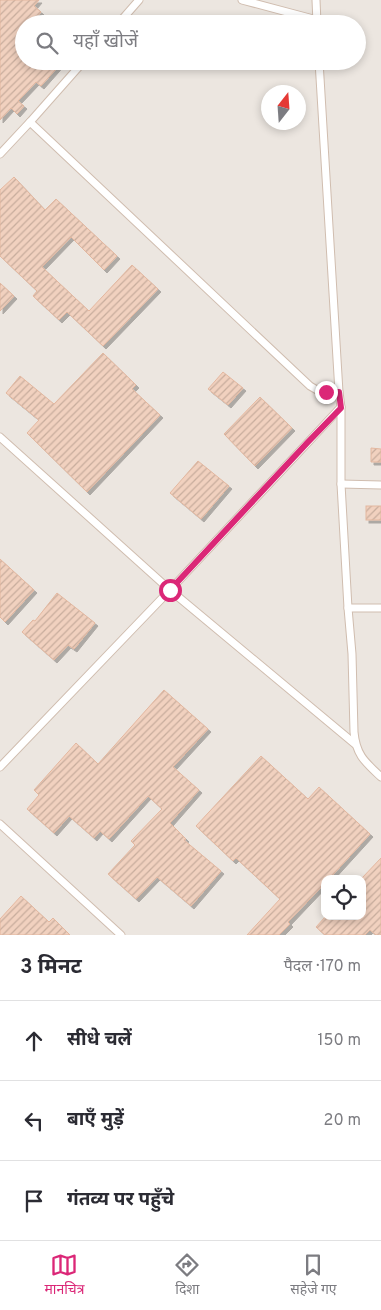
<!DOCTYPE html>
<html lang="hi">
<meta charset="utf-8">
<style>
:root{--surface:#fff;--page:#f7f7f7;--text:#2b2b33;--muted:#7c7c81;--line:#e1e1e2;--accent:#db2777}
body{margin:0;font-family:Overpass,"Noto Sans Devanagari",sans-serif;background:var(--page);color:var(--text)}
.controls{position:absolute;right:15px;bottom:15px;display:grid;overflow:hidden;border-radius:10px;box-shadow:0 2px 8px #0003}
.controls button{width:45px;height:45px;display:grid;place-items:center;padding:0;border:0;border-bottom:1px solid var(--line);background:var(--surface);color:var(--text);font:25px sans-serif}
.compass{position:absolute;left:261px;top:85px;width:45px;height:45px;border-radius:50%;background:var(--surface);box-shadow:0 2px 8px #0003;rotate:17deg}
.stop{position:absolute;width:15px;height:15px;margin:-11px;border:4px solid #db2777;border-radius:50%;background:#fff}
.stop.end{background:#db2777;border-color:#fff;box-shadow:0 1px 5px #0008}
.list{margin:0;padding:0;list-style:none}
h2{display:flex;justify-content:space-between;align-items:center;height:65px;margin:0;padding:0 20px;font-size:21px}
h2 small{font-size:16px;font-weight:400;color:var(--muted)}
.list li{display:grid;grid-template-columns:32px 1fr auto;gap:15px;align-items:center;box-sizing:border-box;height:80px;padding:0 20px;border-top:1px solid var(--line)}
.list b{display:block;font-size:19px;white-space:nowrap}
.list em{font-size:16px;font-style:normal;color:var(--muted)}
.icon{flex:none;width:28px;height:28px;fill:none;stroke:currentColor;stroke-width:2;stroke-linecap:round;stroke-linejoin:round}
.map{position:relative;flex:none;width:381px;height:935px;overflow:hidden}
.search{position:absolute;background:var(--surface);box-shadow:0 2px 8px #0003;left:15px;right:15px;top:15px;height:55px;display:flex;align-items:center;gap:12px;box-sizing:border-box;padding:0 18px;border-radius:28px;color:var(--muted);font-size:19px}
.sheet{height:305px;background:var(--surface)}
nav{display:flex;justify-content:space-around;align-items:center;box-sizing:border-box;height:70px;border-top:1px solid var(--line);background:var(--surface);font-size:14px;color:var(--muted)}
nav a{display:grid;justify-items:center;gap:2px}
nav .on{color:var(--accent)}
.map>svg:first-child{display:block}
</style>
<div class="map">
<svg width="381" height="935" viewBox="0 0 381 935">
<defs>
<pattern id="building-hatch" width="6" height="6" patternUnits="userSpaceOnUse" patternTransform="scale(1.25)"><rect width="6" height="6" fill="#f1d1bf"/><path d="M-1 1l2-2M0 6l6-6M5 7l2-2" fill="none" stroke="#c8ad9d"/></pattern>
<filter id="shadow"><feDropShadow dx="3" dy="3" stdDeviation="0" flood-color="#0004"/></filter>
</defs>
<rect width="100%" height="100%" fill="#fcf3e7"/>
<path fill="#ece6e0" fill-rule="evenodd" d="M 0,0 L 381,0 L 381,935 L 0,935 ZM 24,24 L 357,24 L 357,61 L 24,61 ZM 268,92 L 298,92 L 298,122 L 268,122 ZM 325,879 L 362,879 L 362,916 L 325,916 Z"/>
<g fill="url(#building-hatch)" stroke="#e3b79f" filter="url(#shadow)">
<polygon points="0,0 39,0 34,6 41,12 31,24 24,24 24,61 63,61 41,86 36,82 18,101 24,106 17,114 11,108 0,120"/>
<polygon points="14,177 45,210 56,199 117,256 104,270 71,237 42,267 89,311 132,265 158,289 103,346 67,312 59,320 33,296 37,291 0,256 0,190"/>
<polygon points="0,283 14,296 0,311"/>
<polygon points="103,353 136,385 132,389 160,415 87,492 27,433 39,420 6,393 20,376 54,404"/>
<polygon points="223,372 243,388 228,405 208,389"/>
<polygon points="260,397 292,428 255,466 224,434"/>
<polygon points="371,448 381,449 381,462 371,462"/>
<polygon points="198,461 229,486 201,519 170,493"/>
<rect x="366" y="506" width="15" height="14"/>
<polygon points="0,559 34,590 5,622 0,617"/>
<polygon points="57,593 95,623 74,649 68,645 54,660 22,632 33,620 35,621"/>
<polygon points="164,690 208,729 173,767 199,790 170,823 186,839 184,840 221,871 191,906 157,877 136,899 108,874 135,845 131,841 162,809 148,796 109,839 100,831 94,838 69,816 54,833 27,809 39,795 34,790 76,743 98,764"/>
<polygon points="261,756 308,799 319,787 370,834 329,879 325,879 325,883 288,922 290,924 279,935 247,935 280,899 236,858 233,861 196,826"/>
<polygon points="381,858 381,935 376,935 370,930 365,935 325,935 316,927 326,916 362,916 362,878"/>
<polygon points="21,896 49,922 53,918 70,935 0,935 0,919"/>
</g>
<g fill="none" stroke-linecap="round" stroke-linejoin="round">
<defs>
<g id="lane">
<polyline points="242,0 317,20"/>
<polyline points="316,0 317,23"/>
<polyline points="118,24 139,0"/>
<path d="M 319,61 L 339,392 L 341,407 L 341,484 L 348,608 L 352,654 L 354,732 C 356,755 365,762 381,777"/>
<polyline points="30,122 84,61"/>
<path d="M 0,154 L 30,122 L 310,386 C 320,393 326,392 339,392"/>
<polyline points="0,437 170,590 355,744"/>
<polyline points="341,484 381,485"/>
<polyline points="348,608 381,608"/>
<polyline points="0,767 170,590 341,407"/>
<polyline points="0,824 121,935"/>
</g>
</defs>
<use href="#lane" stroke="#d0bdaf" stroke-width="9"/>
<use href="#lane" stroke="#fff" stroke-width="7"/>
</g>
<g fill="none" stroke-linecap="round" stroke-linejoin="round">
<polyline stroke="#db2777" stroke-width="6" points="170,590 308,442 341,408 339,392 326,392"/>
</g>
</svg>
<div class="controls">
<button><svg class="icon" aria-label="locate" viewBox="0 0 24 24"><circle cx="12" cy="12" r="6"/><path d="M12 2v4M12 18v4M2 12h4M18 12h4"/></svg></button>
</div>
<svg class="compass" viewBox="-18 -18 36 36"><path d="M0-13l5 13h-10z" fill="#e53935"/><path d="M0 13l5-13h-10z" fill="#7c7c81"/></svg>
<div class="stop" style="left:170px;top:590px"></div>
<div class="stop end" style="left:326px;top:392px"></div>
<div class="search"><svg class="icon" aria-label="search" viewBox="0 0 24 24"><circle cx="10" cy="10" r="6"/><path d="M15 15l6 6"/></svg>यहाँ खोजें</div>
</div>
<section class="sheet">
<h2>3 मिनट<small>पैदल · 170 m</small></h2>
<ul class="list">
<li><svg class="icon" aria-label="ahead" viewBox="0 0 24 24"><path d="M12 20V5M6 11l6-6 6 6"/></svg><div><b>सीधे चलें</b></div><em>150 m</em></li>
<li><svg class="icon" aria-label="left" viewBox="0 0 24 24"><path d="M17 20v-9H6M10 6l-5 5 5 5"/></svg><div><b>बाएँ मुड़ें</b></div><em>20 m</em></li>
<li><svg class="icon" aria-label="arrive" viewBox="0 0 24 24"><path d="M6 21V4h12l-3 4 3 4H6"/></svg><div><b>गंतव्य पर पहुँचे</b></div></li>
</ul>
</section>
<nav>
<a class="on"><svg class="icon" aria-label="map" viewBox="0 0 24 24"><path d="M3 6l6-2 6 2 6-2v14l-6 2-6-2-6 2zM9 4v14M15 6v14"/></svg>मानचित्र</a>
<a><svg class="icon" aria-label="directions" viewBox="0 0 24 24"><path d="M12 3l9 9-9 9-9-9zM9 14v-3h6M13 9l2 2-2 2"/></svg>दिशा</a>
<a><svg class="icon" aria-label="saved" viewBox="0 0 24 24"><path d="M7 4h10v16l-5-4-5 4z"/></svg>सहेजे गए</a>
</nav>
